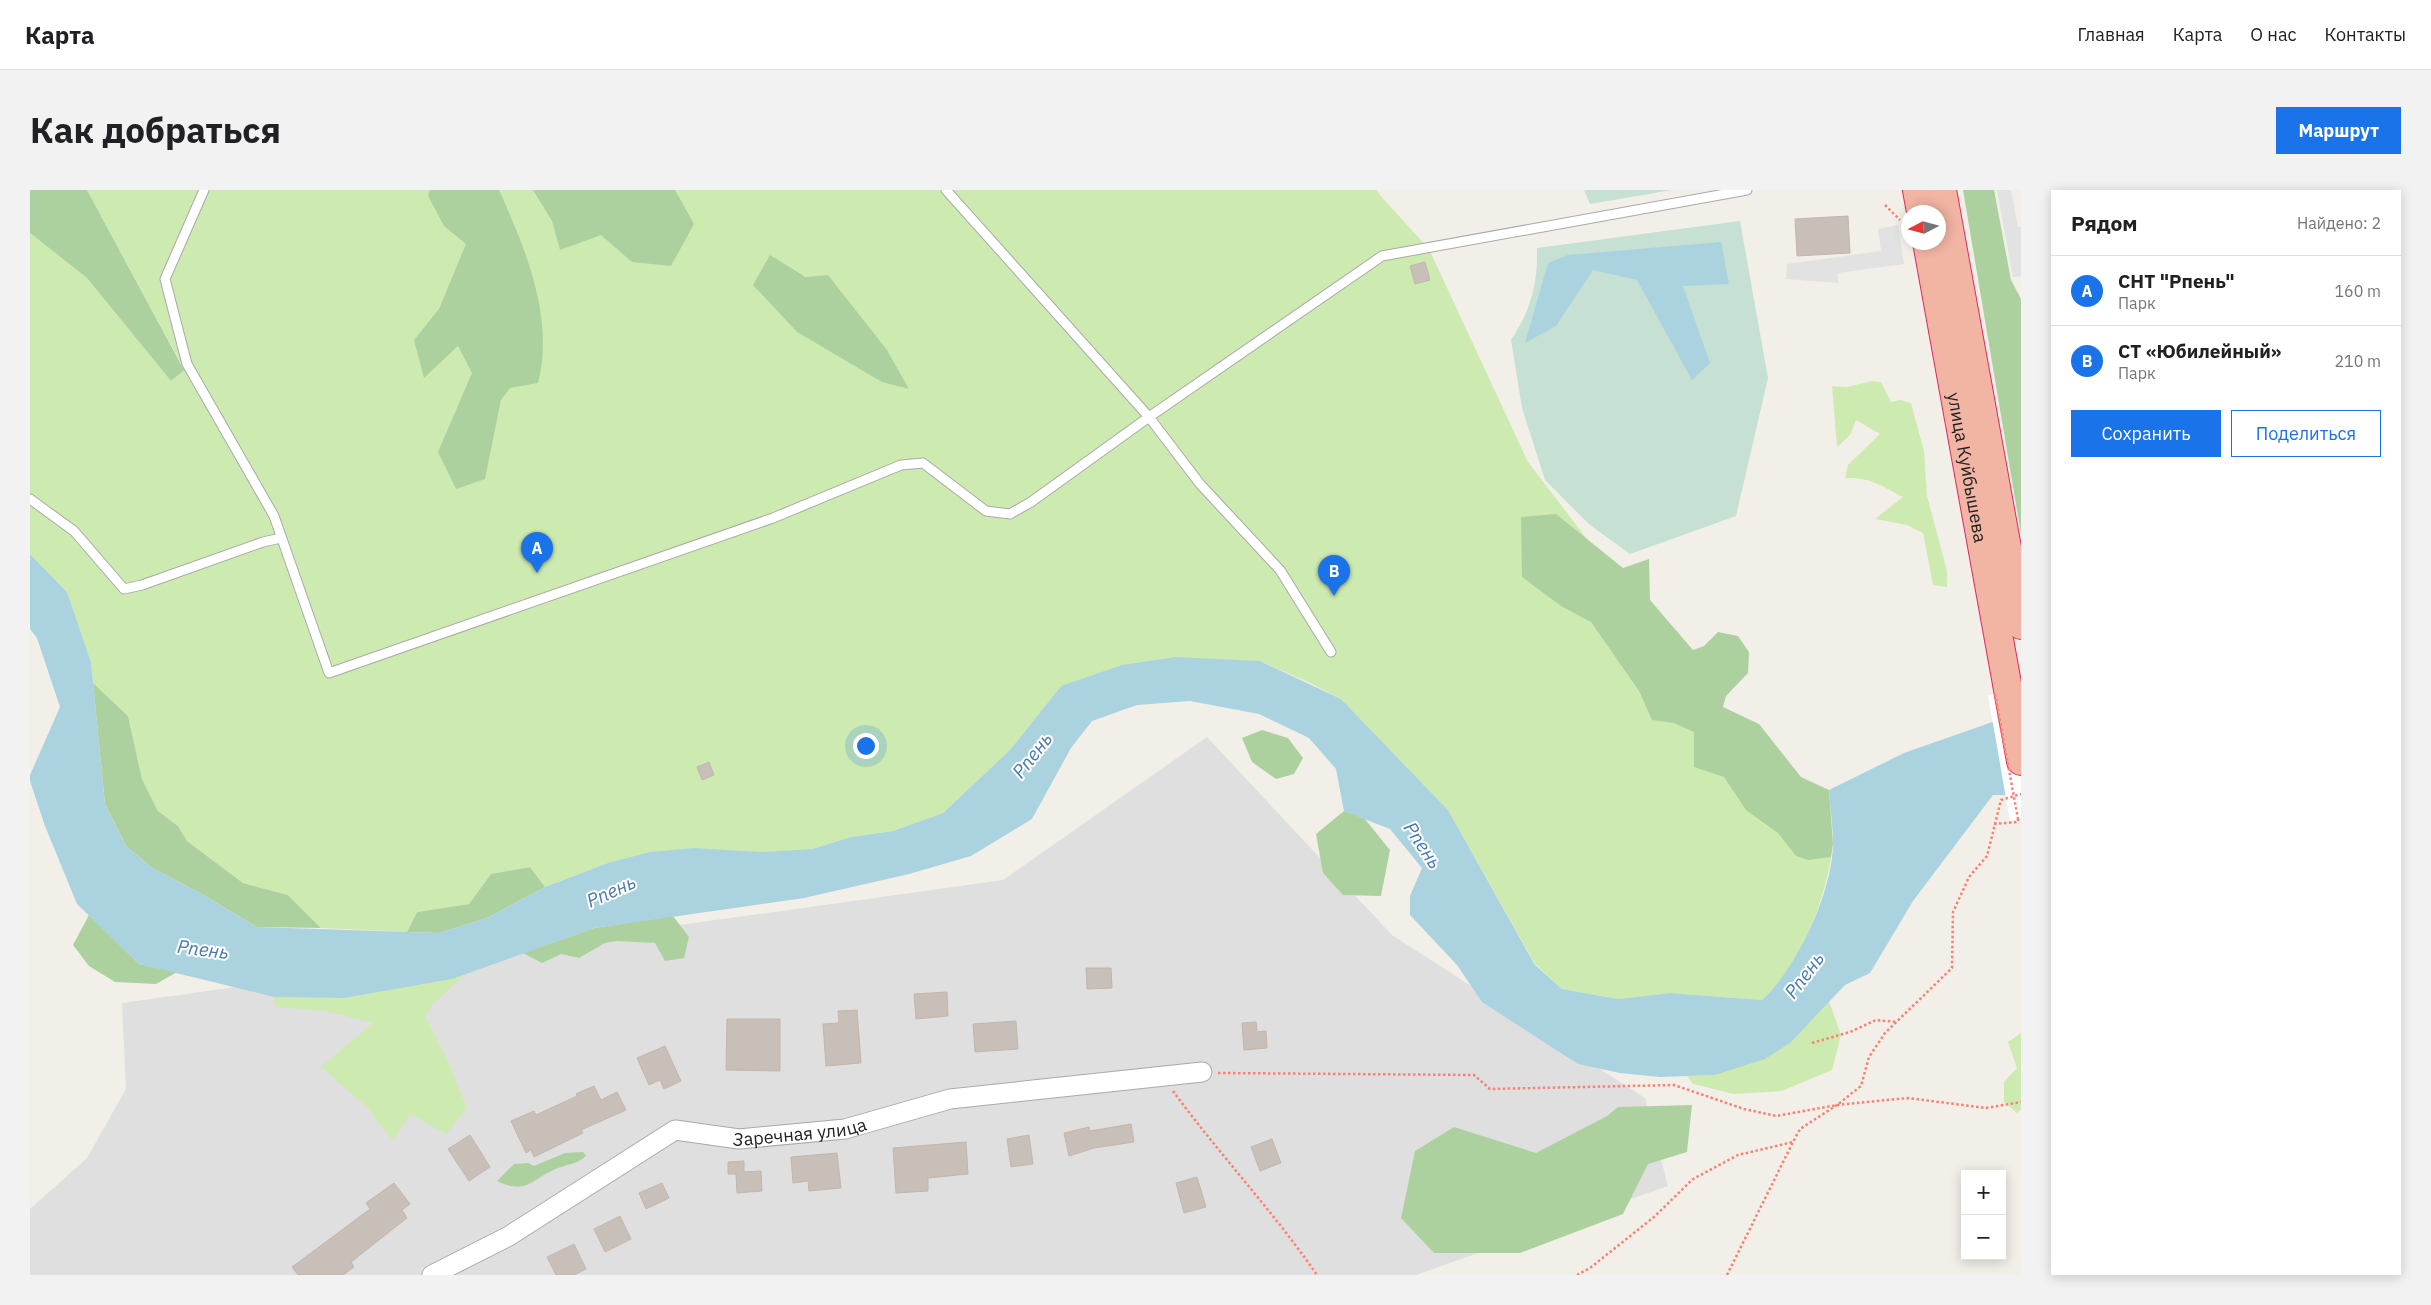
<!DOCTYPE html>
<html lang="ru">
<meta charset="utf-8">
<style>
:root{--surface:#fff;--page:#f2f2f2;--text:#202124;--muted:#757577;--line:#e0e0e0;--accent:#1a73e8}
body{margin:0;font-family:"IBM Plex Sans",sans-serif;background:var(--page);color:var(--text)}
.controls{position:absolute;right:15px;bottom:15px;display:grid;overflow:hidden;border-radius:0px;box-shadow:0 2px 12px #0003}
.controls button{width:45px;height:45px;display:grid;place-items:center;padding:0;border:0;border-bottom:1px solid var(--line);background:var(--surface);color:var(--text);font:25px sans-serif}
.compass{position:absolute;left:1871px;top:15px;width:45px;height:45px;border-radius:50%;background:var(--surface);box-shadow:0 2px 12px #0003;rotate:264deg}
.you{position:absolute;left:835px;top:555px;width:18px;height:18px;margin:-12px;border:4px solid #fff;border-radius:50%;background:#1a73e8;box-shadow:0 0 0 8px #1a73e833}
.badge{display:grid;place-items:center;width:32px;height:32px;border-radius:50%;background:var(--accent);color:#fff;font-size:16px;font-weight:700}
.pin{position:absolute;translate:-50% -41px;filter:drop-shadow(0 1px 2px #0008)}
.pin::after{content:'';position:absolute;top:26px;width:18px;height:15px;background:inherit;clip-path:polygon(0 0,100% 0,50% 100%)}
.list{margin:0;padding:0;list-style:none}
h2{display:flex;justify-content:space-between;align-items:center;height:65px;margin:0;padding:0 20px;font-size:21px}
h2 small{font-size:16px;font-weight:400;color:var(--muted)}
.list li{display:grid;grid-template-columns:32px 1fr auto;gap:15px;align-items:center;box-sizing:border-box;height:70px;padding:0 20px;border-top:1px solid var(--line)}
.list b{display:block;font-size:19px;white-space:nowrap}
.list p{margin:0;font-size:16px;white-space:nowrap;color:var(--muted)}
.list em{font-size:16px;font-style:normal;color:var(--muted)}
.actions{display:flex;gap:10px;padding:15px 20px}
.actions a{flex:1;padding:11px 0;border:1px solid var(--accent);border-radius:0px;text-align:center;font-size:18px;color:var(--accent)}
.actions .main{background:var(--accent);color:#fff}
.map{position:relative;flex:none;width:1991px;height:1085px;overflow:hidden;border-radius:0px}
header{display:flex;align-items:center;gap:30px;box-sizing:border-box;height:70px;padding:0 25px;background:var(--surface);border-bottom:1px solid var(--line)}
header strong{font-size:24px}
nav{display:flex;gap:28px;margin-inline-start:auto;font-size:18px}
.intro{display:flex;align-items:center;justify-content:space-between;box-sizing:border-box;height:120px;padding:0 30px}
h1{margin:0;font-size:35px}
.button{padding:12px 22px;border-radius:0px;background:var(--accent);color:#fff;font-size:18px;font-weight:700}
main{display:flex;gap:30px;padding:0 30px}
aside{flex:1;background:var(--surface);border-radius:0px;box-shadow:0 2px 12px #0003}
.map>svg:first-child{display:block}
</style>
<header>
<strong>Карта</strong>
<nav><a>Главная</a><a>Карта</a><a>О нас</a><a>Контакты</a></nav>
</header>
<div class="intro"><h1>Как добраться</h1><a class="button">Маршрут</a></div>
<main>
<div class="map">
<svg width="1991" height="1085" viewBox="0 0 1991 1085">
<rect width="100%" height="100%" fill="#f2efe9"/>
<polygon fill="#e0dfdf" points="1177,547 1362,745 1615,908 1638,996 1386,1085 0,1085 0,1019 57,968 96,899 92,813 973,690"/>
<g fill="#cdebb0" fill-rule="evenodd">
<path d="M 57,0 L 1347,0 L 1349,4 L 1399,59 L 1498,272 L 1801,667 C 1793,717 1770,774 1732,810 L 1640,803 L 1588,809 L 1532,799 L 1505,774 L 1418,620 L 1311,509 L 1278,492 L 1230,471 L 1031,496 L 980,560 L 913,623 L 863,641 L 821,647 L 782,659 L 578,673 L 515,697 L 500,677 L 461,684 L 439,714 L 387,722 L 377,742 L 291,738 L 258,705 L 213,693 L 157,651 L 148,636 L 128,621 L 112,589 L 98,526 L 63,493 L 61,472 L 37,402 L 0,364 L 0,43 L 57,88 L 141,191 L 154,179 ZM 740,66 L 777,87 L 798,85 L 767,142 Z"/>
<path d="M 1842,191 L 1851,192 L 1861,212 L 1870,210 L 1881,213 L 1894,261 L 1897,306 L 1917,381 L 1917,397 L 1903,395 L 1893,343 L 1877,335 L 1845,329 L 1873,307 C 1852,296 1840,287 1815,288 L 1818,275 L 1850,244 L 1826,230 L 1820,245 L 1807,257 L 1802,196 L 1817,197 Z"/>
<polygon points="437,783 405,812 395,826 417,869 437,918 416,944 380,924 363,951 339,919 291,877 343,833 295,821 246,817 244,807 314,808 421,789"/>
<polygon points="1799,811 1811,845 1802,880 1752,901 1704,904 1663,894 1657,886 1685,885 1789,821"/>
<polygon points="1991,843 1991,920 1987,923 1974,912 1974,892 1987,878 1978,852"/>
</g>
<g fill="#add19e">
<polygon points="0,0 57,0 154,180 141,191 57,88 0,43"/>
<path d="M 400,0 L 469,0 C 495,58 525,128 508,193 L 480,198 L 471,210 L 455,289 L 426,299 L 408,262 L 442,183 L 428,156 L 394,188 L 384,150 L 409,119 L 436,54 L 414,36 L 398,6 Z"/>
<polygon points="503,0 645,0 664,34 641,76 602,72 571,45 530,60 522,31"/>
<polygon points="1933,0 1964,0 1981,90 1991,109 1991,344"/>
<polygon points="740,65 776,87 798,85 857,160 879,199 852,192 767,142 723,95"/>
<polygon points="1526,324 1593,378 1619,369 1620,410 1663,460 1674,456 1688,442 1708,446 1719,462 1718,483 1696,506 1693,517 1729,534 1771,587 1799,600 1803,654 1801,667 1778,670 1766,666 1748,643 1716,620 1694,587 1664,577 1664,542 1644,533 1622,530 1609,501 1561,432 1531,416 1492,387 1491,327"/>
<polygon points="63,493 98,526 112,589 128,621 148,636 157,651 213,693 258,705 291,738 227,737 170,703 122,678 96,656 75,614"/>
<polygon points="1232,540 1258,548 1273,568 1264,584 1246,589 1222,572 1212,548"/>
<polygon points="1314,621 1334,628 1360,660 1351,706 1313,705 1293,683 1286,644"/>
<polygon points="500,677 515,697 457,728 409,743 377,742 387,722 439,714 461,684"/>
<polygon points="59,725 109,774 147,782 126,794 85,792 59,776 43,755"/>
<polygon points="643,726 659,747 654,768 635,771 625,753 587,751 575,753 549,768 531,764 512,773 493,763 564,738"/>
<polygon points="1662,915 1657,962 1618,974 1593,1024 1490,1063 1404,1063 1371,1028 1385,961 1424,937 1506,963 1577,926 1588,917"/>
<path d="M 553,962 L 556,966 C 547,974 539,974 528,978 C 502,988 498,1006 467,991 L 484,974 L 498,973 L 504,976 L 535,963 Z"/>
</g>
<g fill="#c6e0d4">
<polygon points="1554,0 1642,0 1560,14"/>
<path d="M 1710,31 L 1738,188 L 1706,326 L 1600,364 L 1560,335 L 1515,290 L 1492,218 L 1481,150 C 1501,120 1508,93 1507,58 Z"/>
</g>
<g fill="#e2e2e2">
<polygon points="1967,0 1981,0 1988,37 1991,37 1991,86 1983,87"/>
<polygon points="1868,35 1874,74 1808,83 1808,93 1756,89 1757,74 1851,61 1848,39"/>
</g>
<g fill="#aad3df">
<polygon points="1691,52 1699,94 1653,96 1680,173 1662,190 1607,90 1563,80 1526,136 1495,153 1518,73 1538,65"/>
<path d="M 0,364 L 37,402 L 61,472 L 75,614 L 96,656 L 122,678 L 170,703 L 227,737 L 409,743 L 457,728 L 515,697 L 578,673 L 620,662 L 664,658 L 730,662 L 782,659 L 821,647 L 863,641 L 913,623 L 980,560 L 1031,496 L 1092,475 L 1146,467 L 1230,471 L 1311,509 L 1418,620 L 1505,775 L 1532,799 L 1588,809 L 1640,803 L 1732,810 C 1767,778 1803,701 1803,653 C 1803,636 1800,617 1799,600 L 1874,563 L 1991,522 L 1980,605 L 1963,605 L 1883,711 L 1840,783 L 1815,795 L 1760,853 L 1735,869 L 1685,885 L 1630,887 L 1590,883 L 1548,874 L 1452,812 L 1427,775 L 1380,725 L 1380,706 L 1392,678 L 1360,639 L 1314,621 L 1306,579 L 1279,548 L 1229,524 L 1160,511 L 1107,515 L 1062,531 L 1041,558 L 1002,629 L 941,666 L 879,684 L 774,708 L 564,738 L 422,789 L 314,808 L 244,807 L 109,774 L 47,714 L 15,636 L 0,591 L 0,585 L 30,517 L 7,448 L 0,439 Z"/>
</g>
<polygon fill="#fff" points="1991,499 1991,629 1980,631 1958,505"/>
<g fill="#c7bfb8" stroke="#c4b6ab">
<polygon points="1818,26 1820,63 1767,66 1765,29"/>
<polygon points="1395,72 1400,90 1385,94 1380,76"/>
<polygon points="679,572 684,585 672,590 667,577"/>
<polygon points="1056,778 1081,778 1082,798 1057,799"/>
<polygon points="917,802 918,826 886,829 884,804"/>
<polygon points="827,820 831,873 796,876 793,834 809,833 808,821"/>
<polygon points="697,829 750,829 750,881 696,880"/>
<polygon points="986,831 988,859 945,862 943,834"/>
<polygon points="1226,832 1227,842 1236,841 1237,858 1214,860 1212,833"/>
<polygon points="635,856 651,891 634,899 630,890 619,895 607,868"/>
<polygon points="564,896 571,910 587,902 596,920 551,940 553,943 504,967 501,960 496,963 481,931 504,921 506,925 547,906 546,904"/>
<polygon points="1101,934 1104,952 1064,958 1039,966 1034,943 1059,937 1060,941"/>
<polygon points="440,945 460,977 439,991 418,959"/>
<polygon points="999,945 1003,974 981,977 977,949"/>
<polygon points="1242,949 1251,973 1230,981 1221,957"/>
<polygon points="936,952 938,984 898,988 898,1001 866,1003 863,958"/>
<polygon points="807,963 811,998 779,1001 778,991 763,993 761,967"/>
<polygon points="714,971 714,982 731,981 732,1001 707,1003 706,984 698,984 698,972"/>
<polygon points="1167,987 1176,1017 1154,1023 1146,993"/>
<polygon points="364,993 380,1014 372,1020 377,1028 321,1072 324,1077 313,1085 268,1085 262,1077 340,1019 336,1013"/>
<polygon points="632,993 639,1008 616,1019 609,1003"/>
<polygon points="590,1026 601,1049 575,1062 564,1039"/>
<polygon points="544,1054 556,1079 544,1085 526,1085 517,1067"/>
</g>
<g fill="none" stroke-linecap="round" stroke-linejoin="round">
<defs>
<g id="service">
<polyline points="174,0 135,89 157,174 244,326 299,483 743,328 871,275 893,273 956,321 980,324 1001,312 1119,227 1352,66 1717,0"/>
<polyline points="916,0 1119,227 1170,294 1250,380 1301,462"/>
<polyline points="0,309 44,341 94,399 112,395 233,352 251,348"/>
</g>
<g id="minor">
<path id="s1" d="M 402,1085 L 479,1046 L 645,940 L 709,949 L 815,939 L 920,909 L 1172,882"/>
</g>
<g id="trunk">
<polyline points="1887,0 1891,22"/>
<polyline points="1912,0 1991,435"/>
<path id="s2" d="M 1897,52 L 1991,571"/>
</g>
</defs>
<use href="#service" stroke="#a9a9a9" stroke-width="11"/>
<use href="#minor" stroke="#a9a9a9" stroke-width="21"/>
<use href="#trunk" stroke="#dc2a67" stroke-width="30"/>
<g stroke="#fa8072" stroke-width="2.5" stroke-dasharray="2.5 2.5" stroke-linecap="butt">
<polyline points="1855,15 1870,30"/>
<polyline points="1964,634 1988,632 1988,629"/>
<polyline points="1782,853 1820,842 1846,830 1867,832"/>
<polyline points="1188,883 1444,885 1460,899 1644,895 1714,919 1746,926 1807,915 1878,908 1956,918 1991,912"/>
<path d="M 1143,901 C 1189,964 1243,1021 1287,1085"/>
<polyline points="1547,1085 1560,1078 1624,1027 1663,989 1708,965 1763,952 1770,939 1807,915 1831,896 1839,867 1855,843 1922,778 1923,722 1939,687 1957,666 1971,610 1991,604"/>
<polyline points="1697,1085 1763,952"/>
</g>
<use href="#service" stroke="#fff" stroke-width="9"/>
<use href="#minor" stroke="#fff" stroke-width="19"/>
<use href="#trunk" stroke="#f2b4a3" stroke-width="28"/>
<polyline stroke="#fa8072" stroke-width="2.5" stroke-dasharray="2.5 2.5" stroke-linecap="butt" points="1965,504 1988,629"/>
</g>
<g text-anchor="middle" dominant-baseline="central" stroke-width="4" stroke-linejoin="round" paint-order="stroke">
<g font-size="18" fill="#222" stroke="#fff">
<text stroke="none"><textPath href="#s2" startOffset="229">улица Куйбышева</textPath></text>
<text stroke="none"><textPath href="#s1" startOffset="409">Заречная улица</textPath></text>
</g>
<g font-size="19" font-style="italic" fill="#4a7aab" stroke="#fff">
<text transform="translate(1002 565) rotate(-52)">Рпень</text>
<text transform="translate(1393 655) rotate(56)">Рпень</text>
<text transform="translate(581 701) rotate(-24)">Рпень</text>
<text transform="translate(173 759) rotate(7)">Рпень</text>
<text transform="translate(1774 785) rotate(-53)">Рпень</text>
</g>
</g>
</svg>
<div class="controls">
<button>+</button>
<button>−</button>
</div>
<svg class="compass" viewBox="-18 -18 36 36"><path d="M0-13l5 13h-10z" fill="#e53935"/><path d="M0 13l5-13h-10z" fill="#757577"/></svg>
<div class="you"></div>
<div class="pin badge" style="left:507px;top:383px">A</div>
<div class="pin badge" style="left:1304px;top:406px">B</div>
</div>
<aside>
<h2>Рядом<small>Найдено: 2</small></h2>
<ul class="list">
<li><span class="badge">A</span><div><b>СНТ &quot;Рпень&quot;</b><p>Парк</p></div><em>160 m</em></li>
<li><span class="badge">B</span><div><b>СТ «Юбилейный»</b><p>Парк</p></div><em>210 m</em></li>
</ul>
<div class="actions"><a class="main">Сохранить</a><a>Поделиться</a></div>
</aside>
</main>
